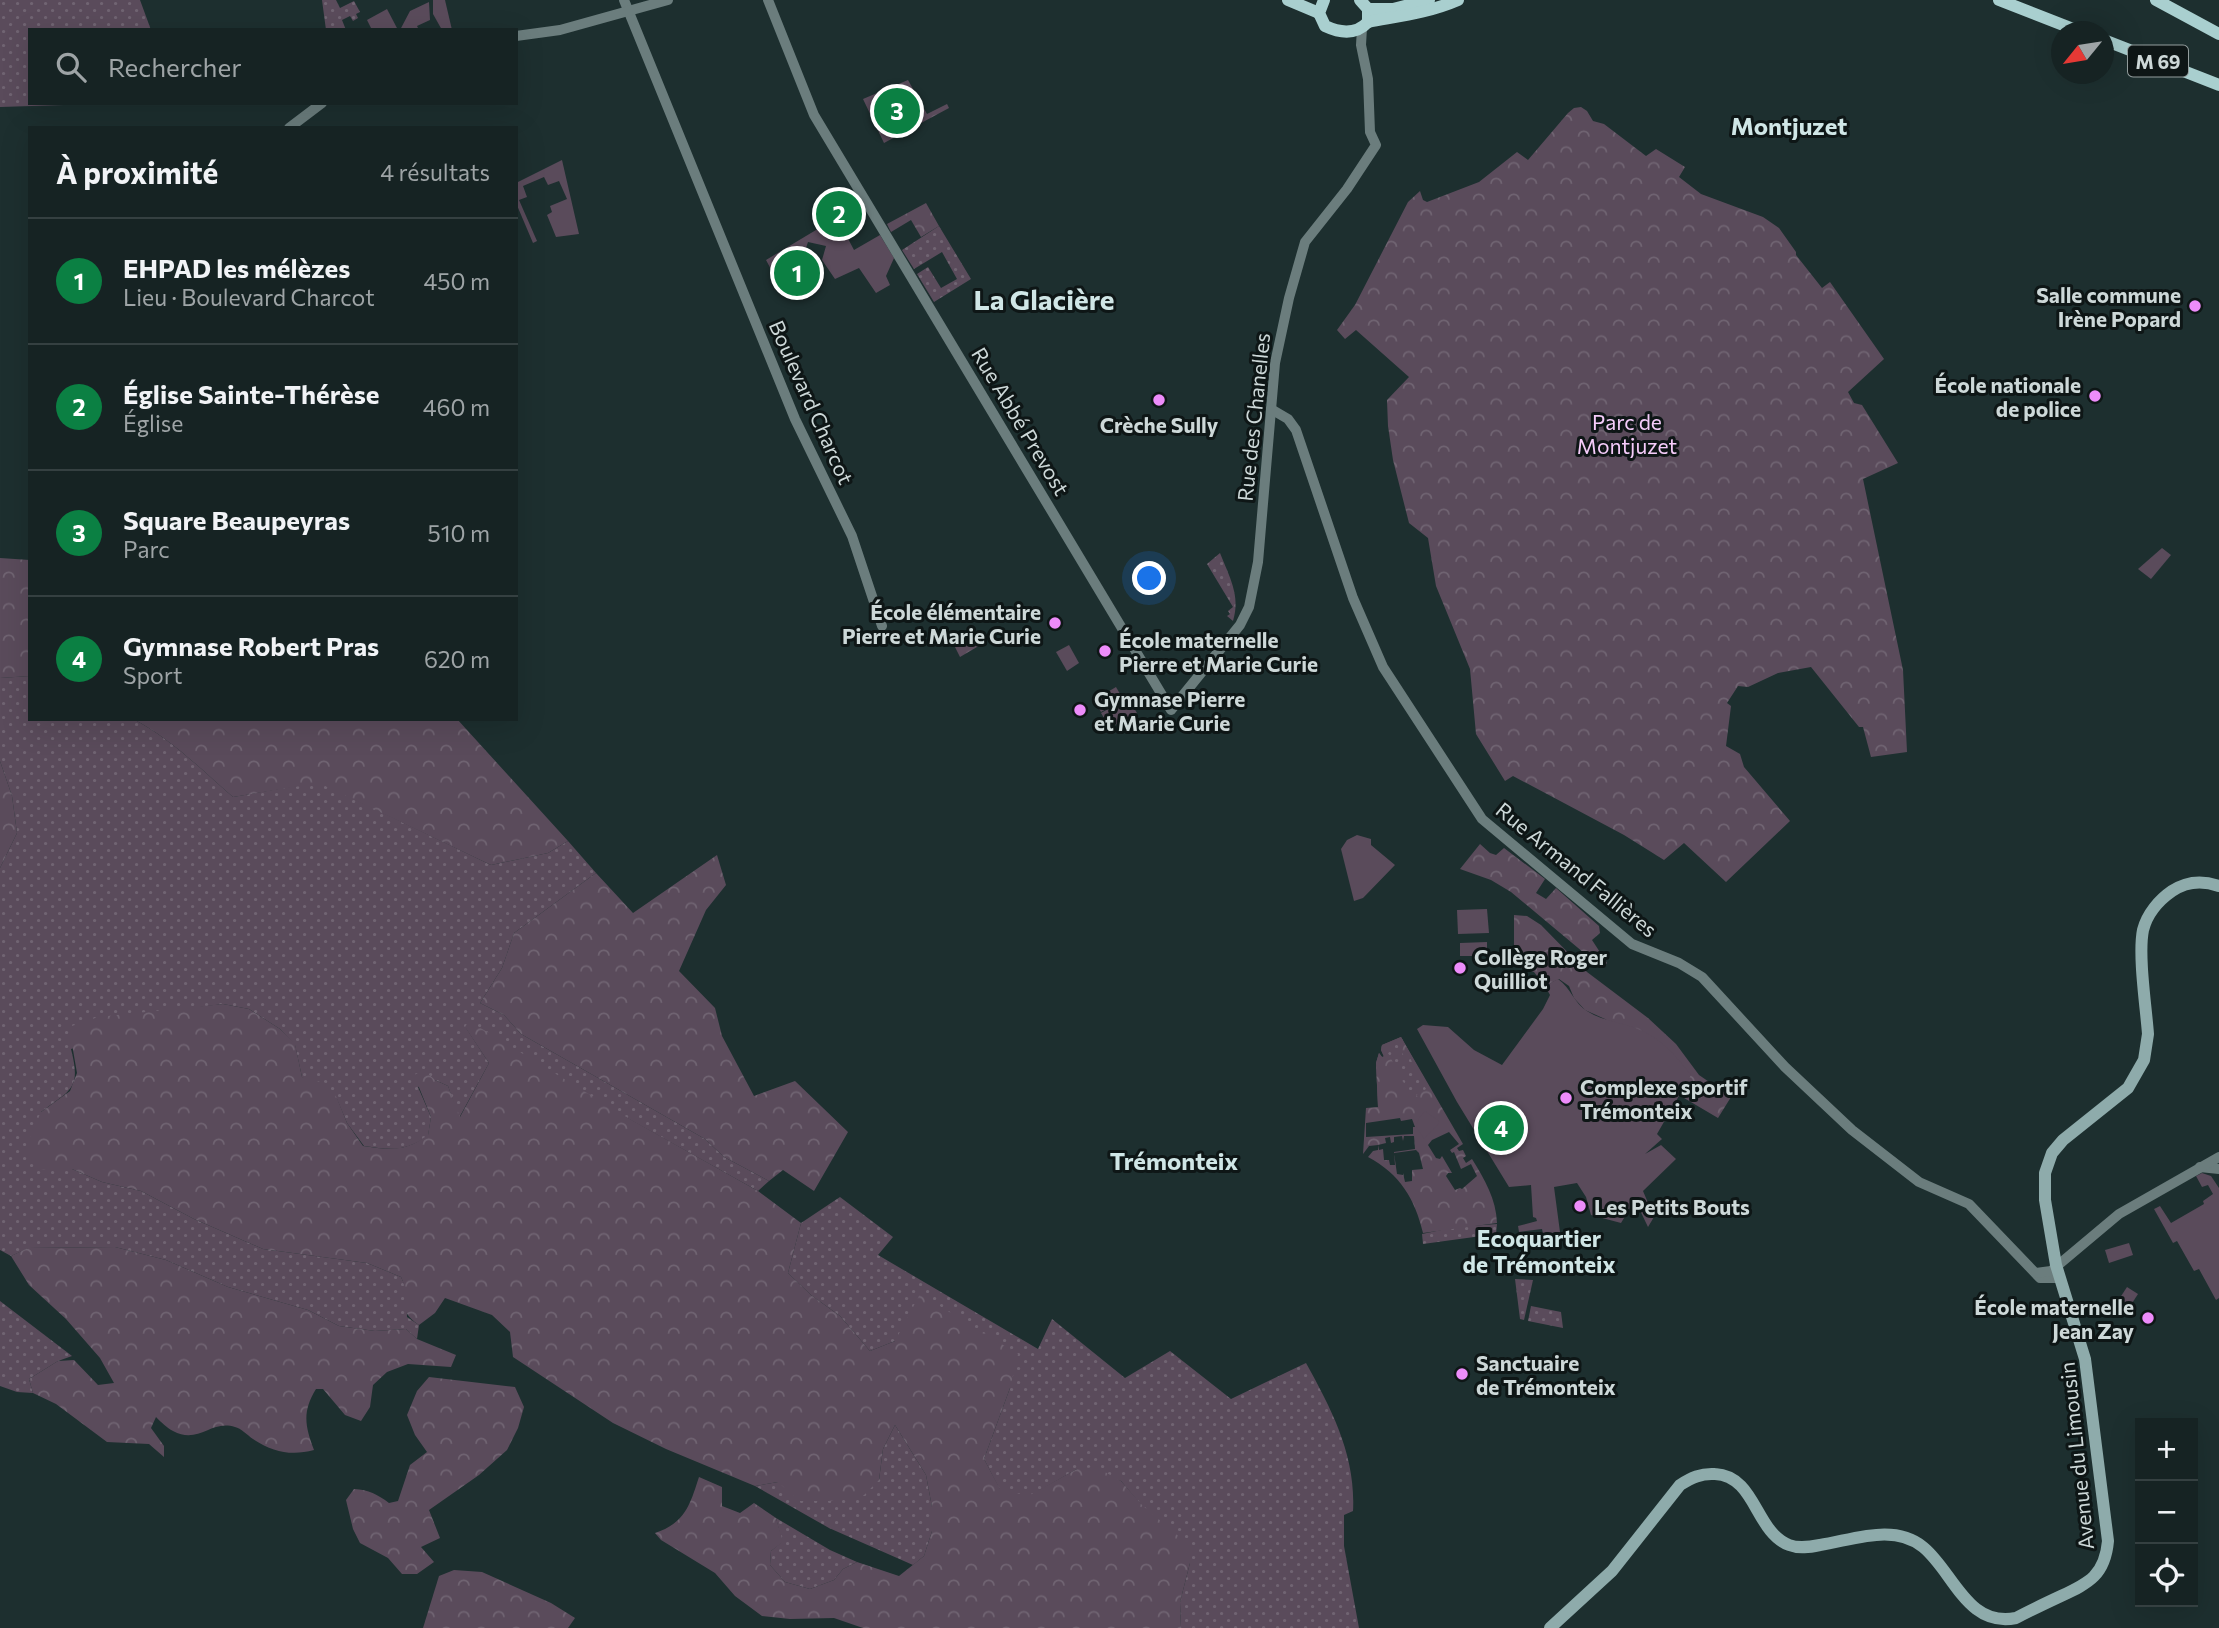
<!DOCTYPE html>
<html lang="fr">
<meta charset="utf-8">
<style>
:root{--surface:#162323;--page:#232f30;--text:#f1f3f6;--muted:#9ea4a6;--line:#354041;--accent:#0b8043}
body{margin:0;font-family:Commissioner,sans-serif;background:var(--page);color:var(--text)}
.controls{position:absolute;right:21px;bottom:21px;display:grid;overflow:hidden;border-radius:0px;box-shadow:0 7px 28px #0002}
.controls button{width:63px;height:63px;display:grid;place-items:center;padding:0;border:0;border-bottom:2px solid var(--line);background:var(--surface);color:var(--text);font:35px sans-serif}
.compass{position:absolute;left:2051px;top:21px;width:63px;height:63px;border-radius:50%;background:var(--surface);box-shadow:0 7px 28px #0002;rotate:240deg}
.you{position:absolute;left:1150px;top:579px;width:24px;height:24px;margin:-18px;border:5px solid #fff;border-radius:50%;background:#1a73e8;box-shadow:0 0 0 10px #1a73e833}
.badge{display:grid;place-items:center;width:46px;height:46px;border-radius:50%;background:var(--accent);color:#fff;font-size:23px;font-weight:700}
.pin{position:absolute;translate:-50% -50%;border:4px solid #fff;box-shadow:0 2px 7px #0006}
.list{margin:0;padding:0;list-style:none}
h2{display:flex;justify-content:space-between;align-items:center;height:91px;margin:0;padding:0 28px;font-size:30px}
h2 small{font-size:23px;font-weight:400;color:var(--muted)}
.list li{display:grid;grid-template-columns:46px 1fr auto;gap:21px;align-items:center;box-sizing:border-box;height:126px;padding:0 28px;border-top:2px solid var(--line)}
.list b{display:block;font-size:26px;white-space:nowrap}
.list p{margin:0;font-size:23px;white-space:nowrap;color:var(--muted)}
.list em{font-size:23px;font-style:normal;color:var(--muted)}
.icon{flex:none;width:38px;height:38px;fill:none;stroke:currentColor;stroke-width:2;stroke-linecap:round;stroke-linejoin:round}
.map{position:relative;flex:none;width:2219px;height:1628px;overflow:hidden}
.search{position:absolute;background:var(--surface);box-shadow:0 7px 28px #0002;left:28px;top:28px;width:490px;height:77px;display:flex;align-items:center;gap:18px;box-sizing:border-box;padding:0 24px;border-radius:0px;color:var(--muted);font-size:26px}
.panel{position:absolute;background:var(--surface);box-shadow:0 7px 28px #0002;left:28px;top:126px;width:490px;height:595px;border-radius:0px}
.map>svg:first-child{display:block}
</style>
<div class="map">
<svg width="2219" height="1628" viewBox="0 0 2219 1628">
<defs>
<pattern id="grass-dots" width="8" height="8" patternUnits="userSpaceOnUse" patternTransform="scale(1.75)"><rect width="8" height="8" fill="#5a4b5b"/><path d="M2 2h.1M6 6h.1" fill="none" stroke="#706472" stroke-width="1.8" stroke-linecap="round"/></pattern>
<pattern id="forest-crowns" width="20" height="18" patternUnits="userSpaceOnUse" patternTransform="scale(1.75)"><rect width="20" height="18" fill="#5a4b5b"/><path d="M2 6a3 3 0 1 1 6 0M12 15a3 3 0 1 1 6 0" fill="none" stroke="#706472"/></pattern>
</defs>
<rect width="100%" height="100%" fill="#1d2f2f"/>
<g fill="url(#grass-dots)">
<polygon points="0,0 140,0 151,30 30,30 30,103 127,103 0,107"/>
<polygon points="322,0 336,0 340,8 354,1 360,12 356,14 358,18 353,21 350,16 342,20 346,30 326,30"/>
<polygon points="939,226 971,279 934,302 917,274 928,267 941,288 957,279 942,252 914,269 902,250"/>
<path d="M 1220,553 C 1229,576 1241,596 1233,621 L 1227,616 L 1230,614 L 1228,611 L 1233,607 L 1207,564 Z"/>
<path d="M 30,676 L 30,719 L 133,719 C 170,738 202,770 233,797 L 319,782 L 491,865 L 548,853 L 568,841 L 596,873 L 514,933 L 502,968 L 480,1003 L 504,1015 L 521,1034 L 705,1139 L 724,1157 L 769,1181 L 758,1191 L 466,1028 L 489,1063 L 459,1118 L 448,1086 L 435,1080 L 418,1087 L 431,1117 L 428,1136 C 404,1152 391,1150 364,1146 L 347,1123 L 337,1099 L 302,1077 L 295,1045 L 280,1029 L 249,1009 L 223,1004 L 200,1007 L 71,1049 C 81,1089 72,1089 41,1112 L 72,1169 L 102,1182 L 141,1191 L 194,1219 L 263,1249 L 367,1263 L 401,1277 L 406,1288 L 407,1317 L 419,1325 L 417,1339 L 406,1329 L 375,1331 L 339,1326 L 308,1310 L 228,1287 L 166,1260 L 115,1247 L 29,1248 L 11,1256 L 0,1250 L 0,868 L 17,833 L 12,796 L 0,761 L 0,678 Z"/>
<polygon points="1401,1037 1438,1103 1378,1107 1376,1063 1379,1053 1382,1057 1384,1056 1381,1050 1382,1045"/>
<path d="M 840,1197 L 893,1237 L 878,1255 L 1038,1349 L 1052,1319 L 1125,1378 L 1170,1351 L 1231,1399 L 1306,1363 C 1332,1410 1356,1456 1353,1511 L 1344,1515 L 1344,1546 L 1359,1628 L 1181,1628 L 1180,1602 L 1190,1563 L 1121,1481 L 1077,1469 L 1028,1497 L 1000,1490 L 984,1459 L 1010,1388 L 895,1341 L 870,1351 L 840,1316 L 811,1295 L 788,1273 L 801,1223 Z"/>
<polygon points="1497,1224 1496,1234 1423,1244 1422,1234 1456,1227"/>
<polygon points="1515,1279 1533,1280 1524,1320 1520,1319"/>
<polygon points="0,1301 72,1356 58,1361 29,1379 33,1393 17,1392 0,1386"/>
<polygon points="1531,1306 1561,1312 1563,1328 1528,1321"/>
<polygon points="895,1425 926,1475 932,1507 932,1531 924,1556 913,1565 829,1528 755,1486 778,1482 879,1480 883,1449"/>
<polygon points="776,1518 830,1550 857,1562 843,1569 834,1580 810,1589 785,1582 770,1565 771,1551 782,1542"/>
</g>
<g fill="url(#forest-crowns)" fill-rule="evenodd">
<polygon points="908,80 927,114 947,104 949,108 884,143 863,99"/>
<polygon points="1581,107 1587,111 1593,121 1604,124 1646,156 1656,149 1685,167 1679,177 1701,194 1763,217 1779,228 1796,252 1796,255 1822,288 1830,282 1884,359 1848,392 1854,403 1862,405 1898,463 1863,479 1903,670 1907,752 1871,757 1863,727 1859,727 1811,667 1778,673 1748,687 1738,686 1727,703 1731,706 1726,746 1740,754 1744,767 1790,821 1726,882 1684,843 1664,860 1624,835 1513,776 1505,781 1476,734 1470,669 1436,586 1428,538 1409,523 1393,460 1388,426 1387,400 1409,377 1356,330 1345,339 1337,330 1355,305 1408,202 1420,191 1423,200 1427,202 1479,182 1517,152 1528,160 1568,113 1574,108"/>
<polygon points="926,203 939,226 921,237 911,220 891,232 887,224"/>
<polygon points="0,558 30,560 30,676 0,678"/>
<polygon points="974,629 982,644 960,657 952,641"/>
<path d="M 133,719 L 457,719 L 568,841 L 548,853 L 491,865 L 319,783 L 233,797 C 202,770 170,738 133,719 Z"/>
<polygon points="0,761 12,796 17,833 0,868"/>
<polygon points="1480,844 1490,853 1496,855 1504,848 1545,879 1536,893 1546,899 1556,888 1599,926 1600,933 1592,940 1607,963 1602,968 1511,892 1491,880 1460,869"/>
<polygon points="717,855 726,885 706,910 679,971 715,1008 722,1036 754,1096 795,1081 848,1132 814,1191 783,1170 769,1181 724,1157 705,1139 521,1034 504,1015 480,1003 502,968 514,933 596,873 633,913"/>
<polygon points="1514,915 1527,916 1541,925 1587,972 1648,1018 1676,1044 1699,1075 1731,1097 1718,1118 1679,1095 1690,1075 1605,1019 1585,1010 1574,998 1569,986 1559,979 1545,986 1534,972 1514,966"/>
<path d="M 223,1004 L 249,1009 L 280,1029 L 295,1044 L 302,1077 L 326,1083 L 337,1098 L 347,1123 L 363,1146 C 390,1150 405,1152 428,1135 L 431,1117 L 414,1075 L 424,1070 L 435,1080 L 448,1086 L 460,1117 L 489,1063 L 465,1027 L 469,1021 L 628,1118 L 758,1191 L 801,1223 L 788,1273 L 811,1295 L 840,1316 L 870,1351 L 895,1341 L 920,1294 L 1018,1354 L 1010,1388 L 984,1459 L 1000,1489 L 1028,1496 L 1077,1469 L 1096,1467 L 1121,1481 L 1142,1505 L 1190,1546 L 1190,1563 L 1180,1602 L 1181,1628 L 863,1628 L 834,1618 L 790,1619 L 762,1616 L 735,1596 L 715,1573 L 661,1540 L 655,1533 C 685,1523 690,1505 699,1477 L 722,1487 L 722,1506 L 740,1513 L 754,1503 L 776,1518 L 783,1542 L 771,1551 L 770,1565 L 785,1582 L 810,1589 L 834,1580 L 843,1569 L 857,1562 L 899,1576 L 924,1556 L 932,1531 L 932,1507 L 926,1475 L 895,1425 L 883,1449 L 879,1480 L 864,1495 L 836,1501 L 799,1501 L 778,1482 L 755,1486 L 666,1449 L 613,1423 L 513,1357 L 510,1332 L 492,1315 L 445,1298 L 435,1313 L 419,1325 C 393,1307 412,1299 401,1277 L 367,1263 L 263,1249 L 194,1219 L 141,1191 L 102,1182 L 72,1169 L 40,1170 L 26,1146 L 41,1112 L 70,1091 L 77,1073 L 69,1027 L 98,1017 Z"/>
<path d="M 1401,1037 L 1463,1144 L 1457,1148 L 1459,1151 L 1463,1150 L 1466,1156 L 1463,1158 L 1466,1163 L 1472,1159 C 1485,1180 1496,1199 1497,1223 L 1423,1233 C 1415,1199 1400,1174 1368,1157 L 1373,1151 L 1378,1150 L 1378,1145 L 1369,1146 L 1363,1154 L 1366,1108 L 1378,1107 L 1376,1063 L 1379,1053 L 1382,1057 L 1384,1057 L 1381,1050 L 1382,1045 ZM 1397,1044 L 1405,1058 L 1409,1056 L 1426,1089 L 1416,1095 L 1419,1099 L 1414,1102 L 1388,1053 L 1392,1050 L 1391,1047 ZM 1400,1118 L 1401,1121 L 1412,1119 L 1415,1127 L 1413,1127 L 1413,1134 L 1366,1137 L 1366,1123 ZM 1449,1132 L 1459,1144 L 1450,1150 L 1452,1153 L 1454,1152 L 1461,1169 L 1471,1164 L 1477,1176 L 1462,1189 L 1460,1188 L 1455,1190 L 1446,1176 L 1448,1173 L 1452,1173 L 1442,1156 L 1440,1159 L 1436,1158 L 1428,1145 L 1432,1140 ZM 1402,1136 L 1403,1141 L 1404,1136 L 1414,1136 L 1415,1149 L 1394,1152 L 1395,1165 L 1390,1165 L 1389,1160 L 1384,1160 L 1383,1149 L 1379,1150 L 1378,1145 L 1386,1143 L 1385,1138 L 1390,1137 L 1391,1143 L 1394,1142 L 1394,1137 ZM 1416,1150 L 1419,1153 L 1423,1169 L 1412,1170 L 1412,1181 L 1405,1182 L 1403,1173 L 1403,1175 L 1397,1174 L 1394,1153 Z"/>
<path d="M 115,1247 L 166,1260 L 228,1287 L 308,1310 L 339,1326 L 375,1331 L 406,1329 L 417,1339 L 456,1355 L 451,1367 L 408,1364 L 387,1372 L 373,1385 L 370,1407 L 361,1421 L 345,1415 L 323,1389 L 316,1389 C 302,1412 305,1426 314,1450 C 291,1456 273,1452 253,1439 C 247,1435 241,1428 235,1427 C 211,1419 199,1445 173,1431 C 167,1428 161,1422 156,1417 L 151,1428 L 164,1446 L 164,1457 L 149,1444 L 107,1442 L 56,1404 L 33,1393 L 29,1379 L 58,1361 L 74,1360 L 98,1385 L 114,1383 L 100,1358 L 66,1319 L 29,1285 L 11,1256 L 28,1248 Z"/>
<path d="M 429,1377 L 515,1387 L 524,1407 L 518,1428 L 507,1450 L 479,1475 L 429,1510 L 440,1538 L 421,1547 L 434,1562 L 417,1574 L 402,1574 L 388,1558 L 360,1543 L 353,1529 L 346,1500 L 354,1489 C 369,1490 377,1494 389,1503 L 398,1501 L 410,1465 L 427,1452 L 415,1435 L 407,1415 L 417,1391 Z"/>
<polygon points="454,1570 482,1572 551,1603 575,1618 568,1628 423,1628 439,1576"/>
</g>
<g fill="#5a4b5b">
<polygon points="433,0 445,0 452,30 442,30 433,14"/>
<polygon points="429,2 430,20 417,26 419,30 400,30 410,11"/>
<polygon points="387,9 398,30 372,30 367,20"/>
<polygon points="562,160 579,234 556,237 547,215 552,212 550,206 567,199 559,181 548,185 544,177 523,186 527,197 519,200 537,241 533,243 516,203 516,183"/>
<polygon points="821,227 829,240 844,231 854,250 880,235 894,258 886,276 890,285 876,293 859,268 835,279 822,260 826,246 808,242 804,254 788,264 791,269 786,273 791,282 789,283 781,269 773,273 766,260"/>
<polygon points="2162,548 2171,555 2151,579 2138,569"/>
<polygon points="1069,645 1079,663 1067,671 1056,652"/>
<polygon points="1116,687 1123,699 1101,712 1094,700"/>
<polygon points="1128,698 1137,713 1110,728 1101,713"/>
<polygon points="1357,835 1371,839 1371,845 1395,865 1363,898 1354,901 1341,849 1347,840"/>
<polygon points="1487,909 1489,933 1458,934 1457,910"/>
<polygon points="1487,942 1487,956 1460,956 1460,943"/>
<path d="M 1558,979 C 1571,988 1574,1003 1587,1011 C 1602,1021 1621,1022 1638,1029 C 1661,1038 1676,1056 1691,1075 L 1657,1134 L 1662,1139 L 1645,1154 L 1661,1145 L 1676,1159 L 1643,1191 L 1654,1217 L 1648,1227 L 1635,1200 L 1621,1223 L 1591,1215 L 1586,1197 L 1577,1183 L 1554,1187 L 1560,1232 L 1543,1234 L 1542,1229 L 1519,1232 L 1518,1226 L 1537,1221 L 1536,1218 L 1533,1217 L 1531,1185 L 1509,1187 L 1457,1102 L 1417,1029 L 1423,1025 L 1448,1027 L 1474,1050 L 1502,1065 L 1543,1009 L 1550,995 L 1545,986 Z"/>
<polygon points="1425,1111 1440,1122 1424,1139 1416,1126 1419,1118"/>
<polygon points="2202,1173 2211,1176 2219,1188 2219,1298 2216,1300 2199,1269 2194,1271 2177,1241 2173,1243 2154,1209 2160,1206 2171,1223 2204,1204 2203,1201 2213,1194 2208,1185 2202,1187 2196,1176"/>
<polygon points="2129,1243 2133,1255 2109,1263 2105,1250"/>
<polygon points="2127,1287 2138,1294 2125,1314 2114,1307"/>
</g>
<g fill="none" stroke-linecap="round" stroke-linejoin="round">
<g stroke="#6b7d7d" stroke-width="10">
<polyline points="624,0 795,419 852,536 882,626"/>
<polyline points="768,0 814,115 1171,710 1240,625 1249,607 1258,562 1275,363 1289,298 1305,242 1347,189 1376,145 1370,132 1368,79 1361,45 1362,28"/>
<polyline points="516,36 560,30 668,0"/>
<polyline points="289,128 322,103"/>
<polyline points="1271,409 1288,419 1296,430 1353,598 1383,667 1482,819 1632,944 1679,963 1702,977 1785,1067 1852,1130 1919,1182 1969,1204 2040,1278 2059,1278"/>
<polyline points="2200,1167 2219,1169"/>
<polyline points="2036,1273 2051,1271 2119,1214 2219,1157"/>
</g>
<path stroke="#8eabab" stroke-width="12" d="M 1550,1628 L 1612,1571 L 1680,1485 C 1691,1478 1701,1473 1715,1474 C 1756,1476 1755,1532 1789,1545 C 1799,1549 1810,1547 1820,1545 C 1853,1540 1894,1523 1923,1547 C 1953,1571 1967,1628 2016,1618 C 2031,1610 2046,1603 2061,1596 C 2089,1583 2105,1575 2108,1541 L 2085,1359 L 2056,1265 L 2045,1200 L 2045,1173 L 2052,1153 L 2063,1140 L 2128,1088 L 2144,1060 L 2148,1034 C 2146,1007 2138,955 2143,930 C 2147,914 2159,900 2172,891 C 2187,881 2202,880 2219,886"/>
<g stroke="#a9cfcf" stroke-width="12">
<polyline points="1288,0 1319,13"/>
<path d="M 1324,0 L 1319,13 L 1325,26 C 1340,33 1356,35 1368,22 L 1368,9 L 1360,0"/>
<polyline points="1999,0 2081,32"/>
<polyline points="2156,0 2219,34"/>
<polyline points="1368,9 1393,9 1429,0"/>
<path d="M 1368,22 C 1399,16 1428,13 1458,0"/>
<polyline points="2104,40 2219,85"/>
</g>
</g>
<g fill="#ed8cfa" stroke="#0e1616" stroke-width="2.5">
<circle cx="2195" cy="306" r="7"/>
<circle cx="2095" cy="396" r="7"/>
<circle cx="1159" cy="400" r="7"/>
<circle cx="1055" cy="623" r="7"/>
<circle cx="1105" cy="651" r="7"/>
<circle cx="1080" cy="710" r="7"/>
<circle cx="1460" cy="968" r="7"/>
<circle cx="1566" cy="1098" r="7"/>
<circle cx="1580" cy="1206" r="7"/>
<circle cx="2148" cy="1318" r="7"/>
<circle cx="1462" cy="1374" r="7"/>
</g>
<g text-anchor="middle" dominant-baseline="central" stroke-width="6" stroke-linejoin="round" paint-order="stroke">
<rect fill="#0e1616" stroke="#949e9e" stroke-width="2" x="2128" y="45.5" width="60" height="31" rx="5"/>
<g font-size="19" font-weight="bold" fill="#cdd8d8">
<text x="2158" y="61">M 69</text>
</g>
<g font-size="21" font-weight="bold" fill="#cdd8d8" stroke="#0e1616" text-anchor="start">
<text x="2181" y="294" text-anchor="end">Salle commune<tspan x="2181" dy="24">Irène Popard</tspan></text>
<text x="2081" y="384" text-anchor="end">École nationale<tspan x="2081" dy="24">de police</tspan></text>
<text x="1159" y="424" text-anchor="middle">Crèche Sully</text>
<text x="1041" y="611" text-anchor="end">École élémentaire<tspan x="1041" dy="24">Pierre et Marie Curie</tspan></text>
<text x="1119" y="639">École maternelle<tspan x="1119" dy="24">Pierre et Marie Curie</tspan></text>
<text x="1094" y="698">Gymnase Pierre<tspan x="1094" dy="24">et Marie Curie</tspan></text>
<text x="1474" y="956">Collège Roger<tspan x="1474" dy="24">Quilliot</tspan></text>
<text x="1580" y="1086">Complexe sportif<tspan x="1580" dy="24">Trémonteix</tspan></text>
<text x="1594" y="1206">Les Petits Bouts</text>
<text x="2134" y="1306" text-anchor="end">École maternelle<tspan x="2134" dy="24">Jean Zay</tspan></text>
<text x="1476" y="1362">Sanctuaire<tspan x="1476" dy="24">de Trémonteix</tspan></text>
</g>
<g font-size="21" fill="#cdd8d8" stroke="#0e1616">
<text transform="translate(812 402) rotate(66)">Boulevard Charcot</text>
<text transform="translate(1253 417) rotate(-84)">Rue des Chanelles</text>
<text transform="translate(1021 421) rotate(59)">Rue Abbé Prevost</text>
<text transform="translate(1577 869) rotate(39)">Rue Armand Fallières</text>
<text transform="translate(2076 1456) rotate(-96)">Avenue du Limousin</text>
</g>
<g font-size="21" fill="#f5ccfa" stroke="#0e1616">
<text x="1627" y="421">Parc de<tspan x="1627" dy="24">Montjuzet</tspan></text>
</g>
<g font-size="23" font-weight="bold" fill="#d0e6e6" stroke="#0e1616">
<text x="1539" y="1238">Ecoquartier<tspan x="1539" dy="26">de Trémonteix</tspan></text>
</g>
<g font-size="24" font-weight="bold" fill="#d0e6e6" stroke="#0e1616">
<text x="1789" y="125">Montjuzet</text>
<text x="1174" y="1160">Trémonteix</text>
</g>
<g font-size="28" font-weight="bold" fill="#d0e6e6" stroke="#0e1616">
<text x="1044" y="299">La Glacière</text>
</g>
</g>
</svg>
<div class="controls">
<button>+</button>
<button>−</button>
<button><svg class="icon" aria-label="locate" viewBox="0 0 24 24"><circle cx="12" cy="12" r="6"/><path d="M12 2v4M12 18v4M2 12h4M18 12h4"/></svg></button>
</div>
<svg class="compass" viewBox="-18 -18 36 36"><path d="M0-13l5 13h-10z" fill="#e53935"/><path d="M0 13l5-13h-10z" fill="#9ea4a6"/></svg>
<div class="you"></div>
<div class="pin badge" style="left:797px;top:273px">1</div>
<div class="pin badge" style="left:839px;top:214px">2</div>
<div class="pin badge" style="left:897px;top:111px">3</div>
<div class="pin badge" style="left:1501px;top:1128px">4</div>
<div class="search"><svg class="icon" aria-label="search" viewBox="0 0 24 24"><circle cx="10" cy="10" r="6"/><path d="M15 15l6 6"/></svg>Rechercher</div>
<section class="panel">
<h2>À proximité<small>4 résultats</small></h2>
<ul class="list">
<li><span class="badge">1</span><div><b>EHPAD les mélèzes</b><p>Lieu · Boulevard Charcot</p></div><em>450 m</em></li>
<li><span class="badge">2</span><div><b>Église Sainte-Thérèse</b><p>Église</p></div><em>460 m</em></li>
<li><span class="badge">3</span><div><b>Square Beaupeyras</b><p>Parc</p></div><em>510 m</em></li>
<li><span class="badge">4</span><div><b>Gymnase Robert Pras</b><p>Sport</p></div><em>620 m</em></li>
</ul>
</section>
</div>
